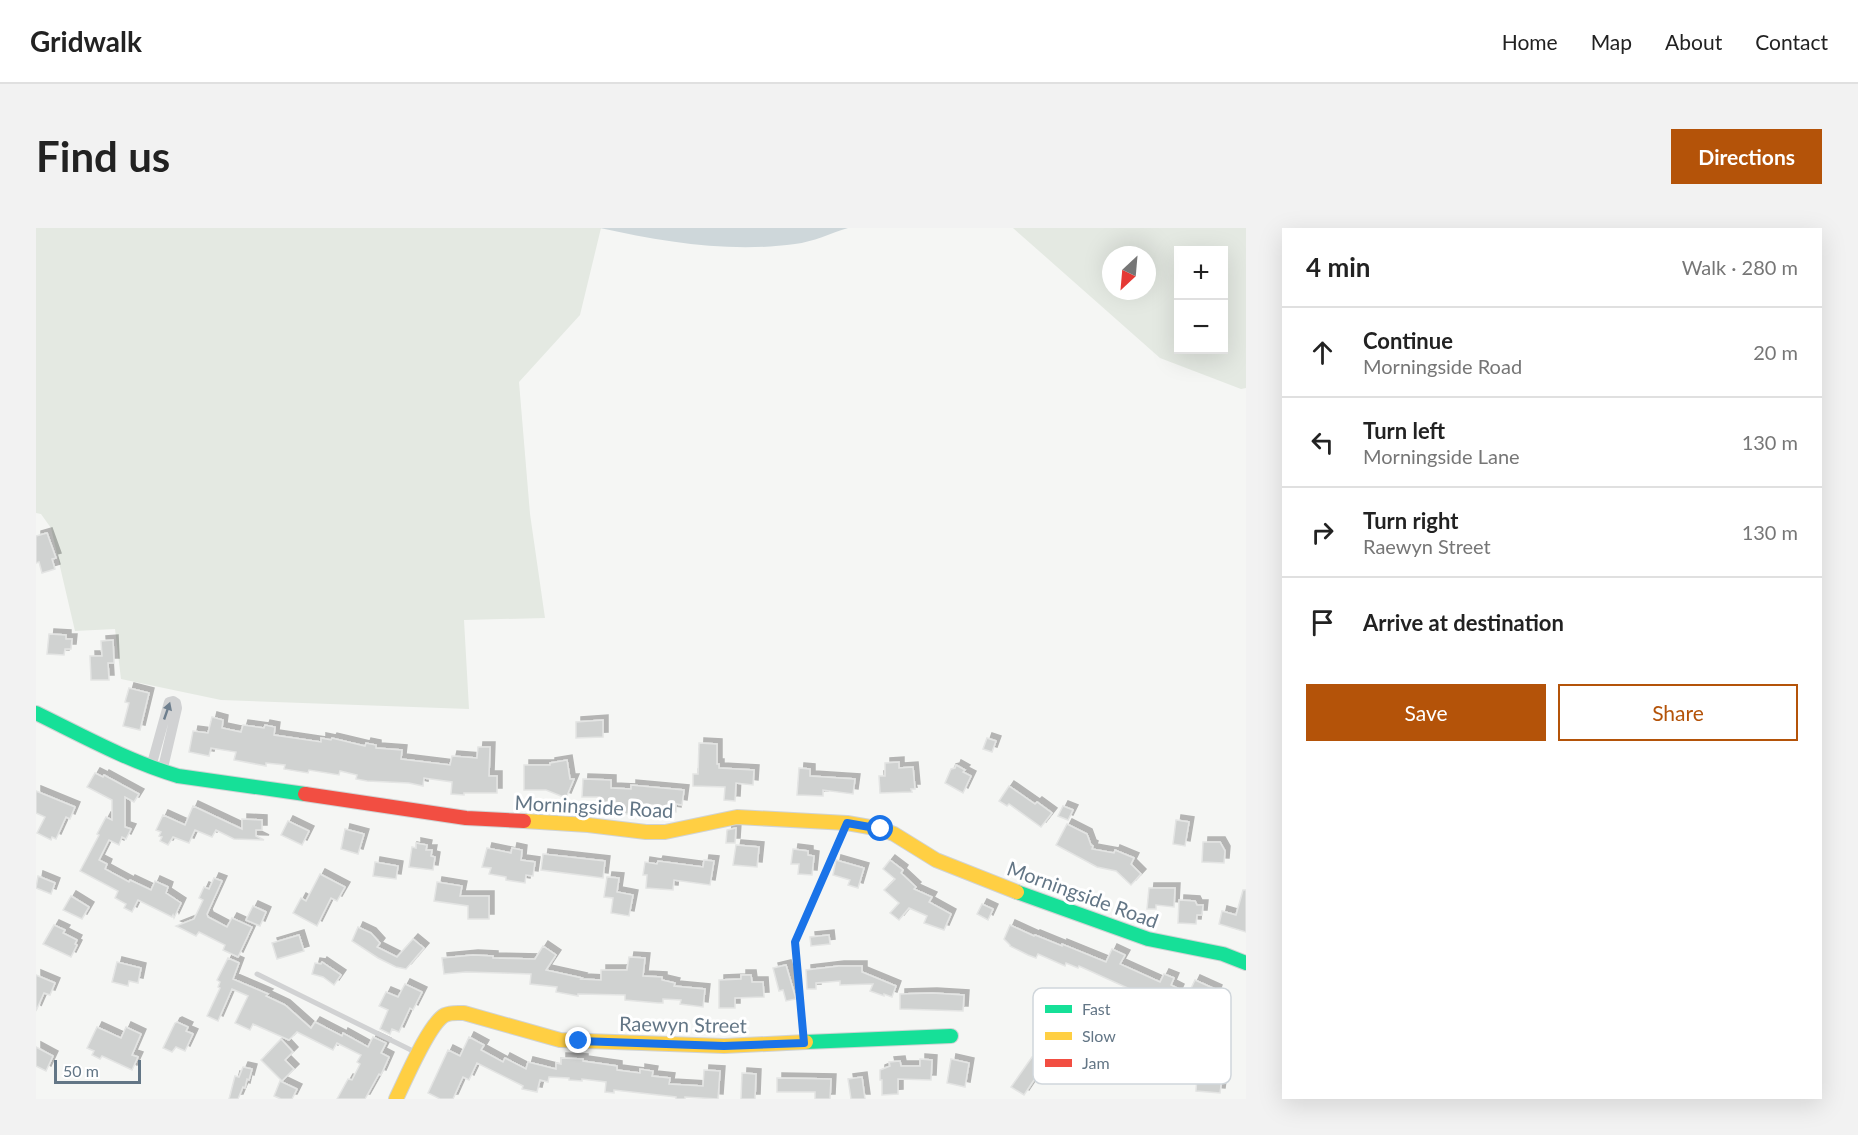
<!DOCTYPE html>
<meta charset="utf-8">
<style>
:root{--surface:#fff;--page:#f2f2f2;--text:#222;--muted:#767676;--line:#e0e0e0;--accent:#b45309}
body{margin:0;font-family:Lato,sans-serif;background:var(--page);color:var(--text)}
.controls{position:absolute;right:18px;top:18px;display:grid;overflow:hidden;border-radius:0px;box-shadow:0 6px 24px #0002}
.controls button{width:54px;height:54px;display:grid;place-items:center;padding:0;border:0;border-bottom:2px solid var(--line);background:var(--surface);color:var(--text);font:30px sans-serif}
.compass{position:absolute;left:1066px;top:18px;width:54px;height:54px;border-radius:50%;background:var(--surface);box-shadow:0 6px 24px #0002;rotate:206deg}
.scale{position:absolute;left:18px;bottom:15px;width:87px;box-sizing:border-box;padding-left:6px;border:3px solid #637686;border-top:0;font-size:16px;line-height:21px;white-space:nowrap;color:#637686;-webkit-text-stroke:4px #fff;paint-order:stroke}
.stop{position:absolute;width:18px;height:18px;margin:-14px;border:4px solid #1a73e8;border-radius:50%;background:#fff}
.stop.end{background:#1a73e8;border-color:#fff;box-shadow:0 2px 6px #0008}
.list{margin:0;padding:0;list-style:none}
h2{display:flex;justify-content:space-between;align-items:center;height:78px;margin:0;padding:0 24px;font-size:26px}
h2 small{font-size:20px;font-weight:400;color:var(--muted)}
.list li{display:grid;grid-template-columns:39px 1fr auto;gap:18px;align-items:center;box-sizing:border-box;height:90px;padding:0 24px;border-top:2px solid var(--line)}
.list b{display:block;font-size:22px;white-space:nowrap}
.list p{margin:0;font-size:20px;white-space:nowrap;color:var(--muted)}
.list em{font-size:20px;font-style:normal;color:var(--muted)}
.actions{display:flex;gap:12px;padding:18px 24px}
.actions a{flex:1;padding:14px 0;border:2px solid var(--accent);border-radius:0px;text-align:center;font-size:21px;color:var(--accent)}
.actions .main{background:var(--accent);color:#fff}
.icon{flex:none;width:33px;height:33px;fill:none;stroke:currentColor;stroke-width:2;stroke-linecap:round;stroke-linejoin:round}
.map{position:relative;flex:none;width:1210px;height:871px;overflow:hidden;border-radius:0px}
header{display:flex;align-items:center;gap:36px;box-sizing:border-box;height:84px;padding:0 30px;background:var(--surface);border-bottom:2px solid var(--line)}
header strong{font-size:28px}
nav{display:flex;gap:33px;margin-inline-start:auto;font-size:21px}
.intro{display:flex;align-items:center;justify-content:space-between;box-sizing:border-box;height:144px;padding:0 36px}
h1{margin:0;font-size:42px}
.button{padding:15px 27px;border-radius:0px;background:var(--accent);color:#fff;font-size:21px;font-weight:700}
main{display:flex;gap:36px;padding:0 36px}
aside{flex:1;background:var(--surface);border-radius:0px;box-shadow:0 6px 24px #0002}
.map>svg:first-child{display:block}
</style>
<header>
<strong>Gridwalk</strong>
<nav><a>Home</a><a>Map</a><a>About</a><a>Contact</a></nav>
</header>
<div class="intro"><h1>Find us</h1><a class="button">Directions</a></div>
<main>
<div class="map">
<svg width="1210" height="871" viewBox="0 0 1210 871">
<defs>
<filter id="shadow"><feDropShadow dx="5" dy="-5" stdDeviation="0" flood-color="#0004"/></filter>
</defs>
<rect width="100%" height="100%" fill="#f5f6f4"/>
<g fill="#e4e9e2" fill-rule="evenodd">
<polygon points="0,0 565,0 544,87 483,154 494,286 509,390 428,392 433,481 185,472 85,451 79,401 39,403 15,300 5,286 0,285"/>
<path d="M 977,0 L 1210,0 L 1210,160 L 1205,161 L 1124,130 ZM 1188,22 L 1188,122 L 1142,122 L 1142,22 ZM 1075,27 L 1111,27 L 1111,63 L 1075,63 Z"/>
</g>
<path fill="#ced7da" d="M 564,0 L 812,0 C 795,5 777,14 759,16 C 694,25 628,14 564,0 Z"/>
<g fill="#d0d2d1" stroke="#e4e5e4" stroke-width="1.5" filter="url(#shadow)">
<polygon points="11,305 20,330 16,331 19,341 6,345 3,334 0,335 0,308"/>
<polygon points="13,406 30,407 30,411 36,411 35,421 29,421 28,427 11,426"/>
<polygon points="77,412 78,435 72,435 73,452 55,452 54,428 66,428 65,413"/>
<polygon points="93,460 113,465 104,502 87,498 93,475 89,474"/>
<polygon points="176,489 187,492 186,500 205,504 207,497 228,500 229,497 239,499 238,507 285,514 285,510 295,512 296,510 329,518 330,515 340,517 340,520 366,522 365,531 414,537 416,528 441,530 442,519 454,519 453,548 461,548 461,565 428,565 428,567 415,566 416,554 388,550 387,558 373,555 331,553 320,551 321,547 304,543 303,547 273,542 272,545 248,541 249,537 230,535 230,538 198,532 200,524 175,520 173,528 153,524 157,503 172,505"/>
<polygon points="567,492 567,509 540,510 540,494"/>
<polygon points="951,510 960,513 956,524 947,521"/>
<polygon points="663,515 681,516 681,536 683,536 683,540 718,542 717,557 700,555 699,573 688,572 689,559 657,558 657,546 662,546"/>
<polygon points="531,532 534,551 538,551 530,570 510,562 488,562 488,537 514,537 514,535"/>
<polygon points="863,534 863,540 877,539 879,561 875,561 876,564 844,565 843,548 849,548 849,535"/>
<polygon points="920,537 929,542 927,544 935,548 927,565 909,555 915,541 919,540"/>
<polygon points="763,540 774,541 774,548 819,551 817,566 787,562 787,568 761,567"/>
<polygon points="59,545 67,549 68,547 103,566 98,574 89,569 89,599 95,601 90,611 86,609 83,617 73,612 63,632 71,636 69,641 93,654 94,652 115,662 119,653 132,659 130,665 145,675 138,690 137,687 136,689 102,672 96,684 88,680 90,676 79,670 82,663 44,643 63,607 61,606 70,589 76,592 76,572 51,559"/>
<polygon points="547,551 575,552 575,560 595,561 595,557 648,562 646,577 640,576 640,584 627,582 628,578 607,576 607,578 594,578 594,586 585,586 585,575 563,574 563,569 546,569"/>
<polygon points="973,558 999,576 1001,574 1016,585 1005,599 973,576 971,578 963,573"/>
<polygon points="0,563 39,579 34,591 30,589 20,611 16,609 15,612 1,605 9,589 0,585"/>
<polygon points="157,578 206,601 206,591 226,592 226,602 220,602 220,608 228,612 198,611 180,602 176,609 159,602 153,615 137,609 132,617 124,613 126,609 123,608 125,604 120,602 127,587 149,597"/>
<polygon points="1027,578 1037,582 1032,592 1022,588"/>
<polygon points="1140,592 1153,594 1149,618 1137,616"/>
<polygon points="252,593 273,603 266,617 245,607"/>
<polygon points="1031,596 1051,606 1055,617 1057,618 1056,621 1078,625 1079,622 1098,630 1095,636 1105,646 1095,657 1080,643 1061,639 1020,617"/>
<polygon points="700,600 699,615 690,615 691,602"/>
<polygon points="309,601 328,606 322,626 305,621"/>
<polygon points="1167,614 1184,614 1189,623 1188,635 1166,634"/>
<polygon points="380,615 391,617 390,622 396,622 395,628 399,629 397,642 373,639 376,619 380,620"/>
<polygon points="700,617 723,619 721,639 697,637"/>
<polygon points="451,620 475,625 476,620 486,622 485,632 499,634 497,648 490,647 489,655 470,652 470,649 453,646 455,640 446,639"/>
<polygon points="757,621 772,623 772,627 778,628 776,647 762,646 763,636 755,636"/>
<polygon points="507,626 569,633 567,650 505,642"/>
<polygon points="668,632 678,633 674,657 638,652 637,662 610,660 611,647 607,647 609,634 621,636 622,633 667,639"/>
<polygon points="800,632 828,640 822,660 812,657 814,652 797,647"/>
<polygon points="854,632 867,642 865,645 880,659 878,661 896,669 893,674 915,686 908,702 888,695 891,688 873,680 863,692 854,685 863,675 848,662 859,651 847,641"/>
<polygon points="339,634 362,638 360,651 337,648"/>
<polygon points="284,646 309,659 301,673 295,670 281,698 257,685 265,670 270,673"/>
<polygon points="2,648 19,655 15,666 0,660"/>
<polygon points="571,649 583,650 581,664 597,667 593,688 575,685 577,670 568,669"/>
<polygon points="178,650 186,653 171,686 172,689 191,699 196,690 216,699 202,729 187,722 189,717 163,704 160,708 140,698 158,691 167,672 163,670 168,659 173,661"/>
<polygon points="401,654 426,658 424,668 453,668 453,691 432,691 432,678 398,673"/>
<polygon points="1113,660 1139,660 1138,679 1120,677 1120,681 1111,681"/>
<polygon points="1207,662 1210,662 1210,704 1183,696 1186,683 1200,687"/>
<polygon points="35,668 53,679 46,691 27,682"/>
<polygon points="1143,672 1159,673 1161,677 1167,677 1166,687 1161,687 1160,696 1142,695"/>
<polygon points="946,676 957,681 952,692 941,686"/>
<polygon points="217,678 230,684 224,698 210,692"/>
<polygon points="18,697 29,702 27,705 41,712 39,716 41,717 35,729 7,716"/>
<polygon points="974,697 998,708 999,707 1026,718 1026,716 1070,734 1076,721 1089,727 1084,736 1124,754 1128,746 1138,750 1135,757 1143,761 1135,779 1124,774 1126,770 1110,762 1107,767 1043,738 1042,740 1030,735 1029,738 1002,726 1000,730 992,727 974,718 974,717 968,711"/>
<polygon points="322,699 335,705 344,715 341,719 361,729 377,711 388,720 370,741 360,739 342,730 316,713"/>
<polygon points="263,707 268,723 241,731 236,715"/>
<polygon points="793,707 794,716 775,718 774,709"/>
<polygon points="507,718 520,727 510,742 546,750 545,751 565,752 565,742 591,742 593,729 609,730 607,748 626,749 626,752 639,755 638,758 669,761 667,779 644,776 645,772 627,771 627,775 622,775 589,772 589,767 542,766 542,768 520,764 521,759 494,756 495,746 430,744 408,746 406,730 437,727 457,728 457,730 499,731"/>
<polygon points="192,730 203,735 197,751 232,766 230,768 249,777 275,800 279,794 306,808 307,805 332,819 337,809 350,815 345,825 353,829 345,847 343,846 329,871 301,871 312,851 316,852 324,836 321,834 325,827 301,815 297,822 261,804 253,812 217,796 214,802 199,795 212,768 196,761 182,793 171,788 184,760 182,759 184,754 181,752"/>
<polygon points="81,734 105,740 102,755 93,753 92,758 76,754"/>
<polygon points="286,734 305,747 298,757 287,749 276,746 279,735 285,736"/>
<polygon points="750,737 760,771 750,773 747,762 743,763 737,740"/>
<polygon points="803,738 826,738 826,744 860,758 856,769 848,766 848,768 834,763 837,756 804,757 804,753 780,755 780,761 771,761 770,742"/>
<polygon points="0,747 19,755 14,767 8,765 0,783"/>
<polygon points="705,747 715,747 716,754 727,754 728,769 699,770 699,780 683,780 683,752 705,751"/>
<polygon points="1159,752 1181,762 1176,775 1163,771 1161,776 1150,771"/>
<polygon points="369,756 386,764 377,782 374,780 363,804 356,801 354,806 344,801 352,782 343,778 350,764 362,769"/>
<polygon points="896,765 928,767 927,783 864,781 864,766"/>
<polygon points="141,794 152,799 150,803 157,806 149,823 140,819 136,824 127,820 139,795"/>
<polygon points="61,799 85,810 90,799 105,806 96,827 102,829 96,842 66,828 64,831 56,827 58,823 51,820"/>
<polygon points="433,809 448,817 445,822 467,834 469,830 490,841 492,834 520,841 520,835 525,836 525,830 547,831 547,833 581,838 581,842 604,845 604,841 617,843 616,848 634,850 633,856 667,858 668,842 684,843 682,871 649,869 649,871 640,871 640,869 578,862 578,865 569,864 570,854 546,851 546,853 533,852 533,850 513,849 512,854 504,852 501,864 486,861 487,858 441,835 433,852 427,849 417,871 404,871 392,865 412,822 424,828"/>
<polygon points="245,811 257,824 249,832 258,841 246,853 225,832"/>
<polygon points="0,819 17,828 10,843 0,838"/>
<polygon points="996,829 1008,837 988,867 975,859"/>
<polygon points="884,831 896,832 895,852 862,851 862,866 846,867 846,852 844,852 844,842 854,838 853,834 864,833 865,838 884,838"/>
<polygon points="915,831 933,835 929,859 911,855"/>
<polygon points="207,839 216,841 213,852 211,851 209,860 207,859 202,871 193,871 199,848 203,849"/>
<polygon points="706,845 720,846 719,871 705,871"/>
<polygon points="1161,848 1186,850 1184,865 1160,863"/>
<polygon points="826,849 829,871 815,871 812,851"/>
<polygon points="741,850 795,851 794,871 779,871 779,864 741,864"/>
<polygon points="244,853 261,861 256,871 245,871 238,868"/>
</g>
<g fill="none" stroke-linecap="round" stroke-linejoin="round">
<defs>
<g id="fast">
<path d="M 0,485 C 47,508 92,533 142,548 L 269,566"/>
<polyline points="981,664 1112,711 1187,726 1210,735"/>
<polyline points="770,814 915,808"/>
</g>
<g id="slow">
<polyline points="488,593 552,597 610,604 629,604 701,589 811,595 845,601 858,606 900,632 981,664"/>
<path d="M 360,871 C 369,853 393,795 409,787 C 415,784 422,785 428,785 L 524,812 L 688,818 L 770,814"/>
</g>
<polyline id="jam" points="269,566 430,590 488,593"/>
</defs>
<use href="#fast" stroke="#d0d3d4" stroke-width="16"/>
<use href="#slow" stroke="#d0d3d4" stroke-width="16"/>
<use href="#jam" stroke="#d0d3d4" stroke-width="16"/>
<polyline stroke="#cfcfcf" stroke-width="2" stroke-dasharray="3 3" stroke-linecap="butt" points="767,800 759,714 805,609"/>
<polyline stroke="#d1d2d3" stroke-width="5" points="221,746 381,825"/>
<polyline stroke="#d1d2d3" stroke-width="10" points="115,539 133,474 137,473 140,475 141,480 126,544"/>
<use href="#fast" stroke="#16e098" stroke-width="14"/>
<use href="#slow" stroke="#ffcf43" stroke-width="14"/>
<use href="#jam" stroke="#f24e42" stroke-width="14"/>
</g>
<defs><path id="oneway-solid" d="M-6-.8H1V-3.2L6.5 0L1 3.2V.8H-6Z" transform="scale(1.5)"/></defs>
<use fill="#6e7f8e" href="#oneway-solid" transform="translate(131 483) rotate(-71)"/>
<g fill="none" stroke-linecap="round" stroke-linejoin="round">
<polyline stroke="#1a73e8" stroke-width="8" points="543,813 688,818 768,815 759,714 811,595 845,601"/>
</g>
<g text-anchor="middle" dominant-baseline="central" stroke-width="6" stroke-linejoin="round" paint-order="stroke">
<g font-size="20" fill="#637686" stroke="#fff">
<text transform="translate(558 578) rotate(3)">Morningside Road</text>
<text transform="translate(1047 666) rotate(20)">Morningside Road</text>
<text transform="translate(647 796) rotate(1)">Raewyn Street</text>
</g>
</g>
<rect x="997" y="760" width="198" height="96" rx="9" fill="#fff" stroke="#d0d6db" stroke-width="1.5"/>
<rect x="1009" y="777" width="27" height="8" fill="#16e098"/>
<rect x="1009" y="804" width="27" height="8" fill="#ffcf43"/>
<rect x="1009" y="831" width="27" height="8" fill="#f24e42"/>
<g font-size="16" fill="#637686">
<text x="1046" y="787">Fast</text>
<text x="1046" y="814">Slow</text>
<text x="1046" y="841">Jam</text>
</g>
</svg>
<div class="controls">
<button>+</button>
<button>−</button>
</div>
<svg class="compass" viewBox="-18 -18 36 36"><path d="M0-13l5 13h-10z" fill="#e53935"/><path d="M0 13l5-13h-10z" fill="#767676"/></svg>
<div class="scale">50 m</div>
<div class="stop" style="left:845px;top:601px"></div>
<div class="stop end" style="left:543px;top:813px"></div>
</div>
<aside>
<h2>4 min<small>Walk · 280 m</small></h2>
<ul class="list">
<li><svg class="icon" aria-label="ahead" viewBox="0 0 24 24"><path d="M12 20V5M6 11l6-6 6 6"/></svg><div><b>Continue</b><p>Morningside Road</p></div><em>20 m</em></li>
<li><svg class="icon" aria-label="left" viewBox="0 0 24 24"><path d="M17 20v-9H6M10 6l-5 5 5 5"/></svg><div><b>Turn left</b><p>Morningside Lane</p></div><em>130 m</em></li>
<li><svg class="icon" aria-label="right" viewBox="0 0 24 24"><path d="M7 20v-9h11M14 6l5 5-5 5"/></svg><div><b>Turn right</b><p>Raewyn Street</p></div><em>130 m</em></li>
<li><svg class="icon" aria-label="arrive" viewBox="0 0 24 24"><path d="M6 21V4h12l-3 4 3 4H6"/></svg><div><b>Arrive at destination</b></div></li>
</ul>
<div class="actions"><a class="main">Save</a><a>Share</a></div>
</aside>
</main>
